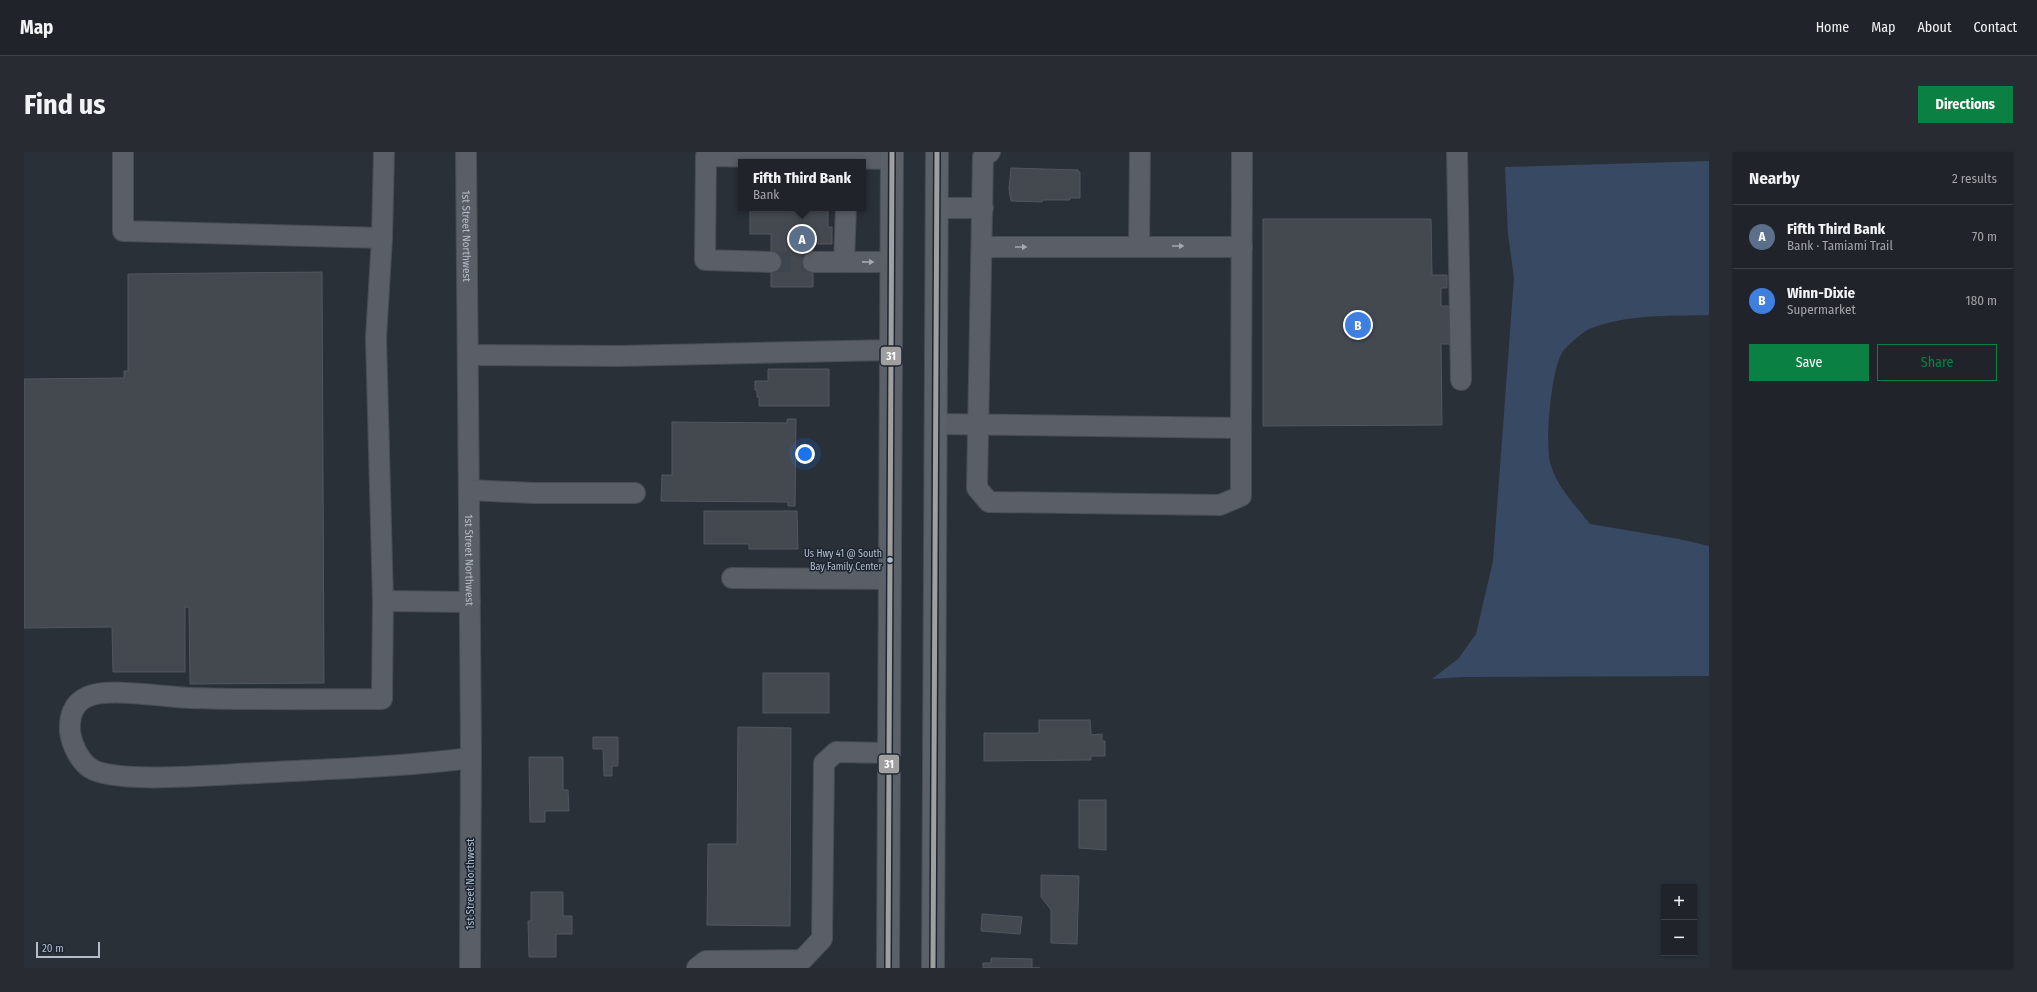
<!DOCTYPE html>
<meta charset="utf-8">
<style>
:root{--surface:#20242a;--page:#282c32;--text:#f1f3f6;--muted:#a2a4a8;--line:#3d4147;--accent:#0b8043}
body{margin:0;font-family:"Fira Sans Condensed",sans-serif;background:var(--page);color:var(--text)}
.controls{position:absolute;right:12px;bottom:12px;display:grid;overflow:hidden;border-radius:0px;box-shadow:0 1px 3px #0004}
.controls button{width:36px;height:36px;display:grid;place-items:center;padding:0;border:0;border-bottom:1px solid var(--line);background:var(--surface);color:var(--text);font:20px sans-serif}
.scale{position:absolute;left:12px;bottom:10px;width:64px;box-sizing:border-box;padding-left:4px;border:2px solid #b4bcc9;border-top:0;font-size:11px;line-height:14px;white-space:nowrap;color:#b4bcc9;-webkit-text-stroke:3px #1d2633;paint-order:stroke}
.you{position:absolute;left:781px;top:302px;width:14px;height:14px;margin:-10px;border:3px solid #fff;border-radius:50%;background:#1a73e8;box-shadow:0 0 0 6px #1a73e833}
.badge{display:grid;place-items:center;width:26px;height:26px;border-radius:50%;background:var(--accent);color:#fff;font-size:13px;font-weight:700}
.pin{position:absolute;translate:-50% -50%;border:2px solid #fff;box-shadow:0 1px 4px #0006}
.popup{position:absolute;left:714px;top:7px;width:128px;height:52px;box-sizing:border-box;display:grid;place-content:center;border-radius:0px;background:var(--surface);filter:drop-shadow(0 1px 3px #0005);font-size:13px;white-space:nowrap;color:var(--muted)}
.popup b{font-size:15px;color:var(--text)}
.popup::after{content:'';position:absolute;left:50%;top:100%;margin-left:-8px;border:8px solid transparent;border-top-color:var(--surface)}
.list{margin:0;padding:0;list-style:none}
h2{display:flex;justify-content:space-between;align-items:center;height:52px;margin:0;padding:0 16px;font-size:17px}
h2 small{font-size:13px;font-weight:400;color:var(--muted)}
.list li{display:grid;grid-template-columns:26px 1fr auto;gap:12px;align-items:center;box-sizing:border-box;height:64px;padding:0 16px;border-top:1px solid var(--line)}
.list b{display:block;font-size:15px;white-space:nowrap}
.list p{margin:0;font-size:13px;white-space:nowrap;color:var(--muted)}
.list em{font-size:13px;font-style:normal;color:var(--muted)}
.actions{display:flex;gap:8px;padding:12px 16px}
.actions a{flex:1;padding:9px 0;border:1px solid var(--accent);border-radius:0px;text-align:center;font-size:14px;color:var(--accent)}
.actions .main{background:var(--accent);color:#fff}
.map{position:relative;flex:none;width:1685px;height:816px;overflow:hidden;border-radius:0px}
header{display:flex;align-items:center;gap:24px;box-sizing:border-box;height:56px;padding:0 20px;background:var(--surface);border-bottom:1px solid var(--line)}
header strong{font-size:19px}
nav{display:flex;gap:22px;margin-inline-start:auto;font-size:14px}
.intro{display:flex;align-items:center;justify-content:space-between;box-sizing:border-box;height:96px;padding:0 24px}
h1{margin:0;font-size:28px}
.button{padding:10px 18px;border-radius:0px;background:var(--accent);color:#fff;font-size:14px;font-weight:700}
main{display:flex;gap:24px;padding:0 24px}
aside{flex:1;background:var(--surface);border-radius:0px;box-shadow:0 1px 3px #0004}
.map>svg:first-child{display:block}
</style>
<header>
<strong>Map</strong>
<nav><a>Home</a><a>Map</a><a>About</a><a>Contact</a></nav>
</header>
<div class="intro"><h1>Find us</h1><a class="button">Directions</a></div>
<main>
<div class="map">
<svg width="1685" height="816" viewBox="0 0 1685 816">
<rect width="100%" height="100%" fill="#2a3038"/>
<path fill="#384963" d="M 1685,9 L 1685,163 C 1646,164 1602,162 1565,177 C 1560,179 1540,196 1538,201 C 1527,219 1520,294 1527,314 C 1534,336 1552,354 1566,372 L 1655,387 L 1685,394 L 1685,524 L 1440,525 L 1408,527 L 1434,507 L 1452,482 L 1469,409 L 1490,126 L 1484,82 L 1481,15 Z"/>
<g fill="#444950" stroke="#52575f">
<polygon points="987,16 1054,18 1054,20 1056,20 1056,46 1046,46 1046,48 1018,48 1018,50 987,49 985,37"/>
<polygon points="726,56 804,56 804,75 808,75 808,92 789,92 789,135 747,135 747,82 726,82"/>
<polygon points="1239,67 1407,67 1408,123 1423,123 1423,136 1417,136 1417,154 1428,154 1428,192 1417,192 1418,273 1239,274"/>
<polygon points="298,120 300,531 166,532 165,455 161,455 161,520 89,520 88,475 0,476 0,227 100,226 100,219 104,219 104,122"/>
<polygon points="744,217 805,217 805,254 735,254 735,245 733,245 733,238 731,238 731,229 744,229"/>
<polygon points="763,267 772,267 771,354 764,354 764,350 637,349 638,323 648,323 648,270 763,271"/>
<polygon points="680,359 773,359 774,397 725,397 725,392 680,392"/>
<rect x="739" y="521" width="66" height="40"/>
<polygon points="1015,568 1066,568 1067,583 1078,582 1078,589 1081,589 1081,604 1067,604 1067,608 960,609 960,581 1015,581"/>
<polygon points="714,575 767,576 766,774 683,773 684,692 713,692"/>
<polygon points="569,585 594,585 594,614 588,614 588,624 580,624 579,597 569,597"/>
<polygon points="505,605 539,605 539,638 544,638 545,659 521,659 521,670 506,670"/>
<polygon points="1055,648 1082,648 1082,698 1055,696"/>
<polygon points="1017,723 1055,724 1053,792 1027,791 1027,758 1017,745"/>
<polygon points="507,740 539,740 539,764 548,764 548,782 532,782 532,805 505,805 504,769 507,769"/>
<polygon points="958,762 998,765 996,782 957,779"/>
<polygon points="967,806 1008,807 1008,816 1016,816 959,816 959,811 967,811"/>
</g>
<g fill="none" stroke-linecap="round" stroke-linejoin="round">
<polyline stroke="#3f454e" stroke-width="20" stroke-dasharray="20 10" stroke-linecap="butt" points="747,110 789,110"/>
<defs>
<g id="minor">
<polyline points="99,0 99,79 358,86 360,0"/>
<path id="s1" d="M 442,0 L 447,597 L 446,816"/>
<polyline points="966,0 959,5 953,336 965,350 1196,353 1217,344 1217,276"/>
<polyline points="1433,0 1437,228"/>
<polyline points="913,56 959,56"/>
<path d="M 358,86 L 352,186 L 359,449 L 358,547 C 294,547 230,548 166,546 C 142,545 83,535 63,545 C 49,551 45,565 46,580 C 48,593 55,608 66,616 C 91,633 200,622 233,621 C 305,617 376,615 447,606"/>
<polyline points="1115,94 1116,0"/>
<polyline points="958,95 1218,95"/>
<polyline points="747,110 681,108 682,4 868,7"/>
<polyline points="789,110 867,110"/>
<polyline points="820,110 822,56"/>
<polyline points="444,203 595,204 867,198"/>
<polyline points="912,272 1217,276 1218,0"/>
<polyline points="445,338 510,341 611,341"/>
<polyline points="708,426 866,427"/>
<polyline points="359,449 446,450"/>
<polyline points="673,816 682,809 778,808 798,787 800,611 812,600 865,601"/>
</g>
<g id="major">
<polyline points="864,816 868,0"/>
<polyline points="909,816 913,0"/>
</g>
</defs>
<use href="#minor" stroke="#484c53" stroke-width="22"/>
<use href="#major" stroke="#484c55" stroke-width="24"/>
<use href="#minor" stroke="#5a5e66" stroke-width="20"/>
<use href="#major" stroke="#5c6168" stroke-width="22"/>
<defs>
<g id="bus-1">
<polyline points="864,816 868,0"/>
<polyline points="909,816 913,0"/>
</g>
</defs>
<use href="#bus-1" stroke="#1d2633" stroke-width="8"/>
<use href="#bus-1" stroke="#9f9f9f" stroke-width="5"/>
</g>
<defs><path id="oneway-solid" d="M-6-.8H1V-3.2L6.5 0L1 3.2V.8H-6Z"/></defs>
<g fill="#a2a9b5">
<use href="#oneway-solid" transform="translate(1154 94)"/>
<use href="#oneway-solid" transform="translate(997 95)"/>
<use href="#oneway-solid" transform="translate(844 110) rotate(1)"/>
</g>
<circle fill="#b4bcc9" stroke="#1d2633" stroke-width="1.5" cx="866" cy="408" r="3.5"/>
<g text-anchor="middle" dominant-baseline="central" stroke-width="3" stroke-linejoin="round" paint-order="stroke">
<g font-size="10" fill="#b4bcc9" stroke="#1d2633" text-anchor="end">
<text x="858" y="402">Us Hwy 41 @ South<tspan x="858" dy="13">Bay Family Center</tspan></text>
</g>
<g font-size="11" fill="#b4bcc9" stroke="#1d2633">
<text stroke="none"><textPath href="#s1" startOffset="84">1st Street Northwest</textPath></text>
<text stroke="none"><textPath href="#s1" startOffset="408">1st Street Northwest</textPath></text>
<text transform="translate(446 732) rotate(-90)">1st Street Northwest</text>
</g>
</g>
<g stroke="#1d2633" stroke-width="1.5">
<rect x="856" y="194" width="22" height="20" rx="4" fill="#9f9f9f"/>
<rect x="854" y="602" width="22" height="20" rx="4" fill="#9f9f9f"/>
</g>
<g font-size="11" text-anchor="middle" font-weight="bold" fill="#fff">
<text x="867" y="208">31</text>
<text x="865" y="616">31</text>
</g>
</svg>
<div class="controls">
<button>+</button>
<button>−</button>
</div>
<div class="scale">20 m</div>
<div class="you"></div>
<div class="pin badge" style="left:778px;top:87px;background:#5c6f8a">A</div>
<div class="popup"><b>Fifth Third Bank</b>Bank</div>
<div class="pin badge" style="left:1334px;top:173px;background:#3f7fe0">B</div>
</div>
<aside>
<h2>Nearby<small>2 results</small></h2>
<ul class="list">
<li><span class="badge" style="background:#5c6f8a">A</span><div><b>Fifth Third Bank</b><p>Bank · Tamiami Trail</p></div><em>70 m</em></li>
<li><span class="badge" style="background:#3f7fe0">B</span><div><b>Winn-Dixie</b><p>Supermarket</p></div><em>180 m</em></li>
</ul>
<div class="actions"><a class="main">Save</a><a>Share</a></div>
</aside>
</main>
